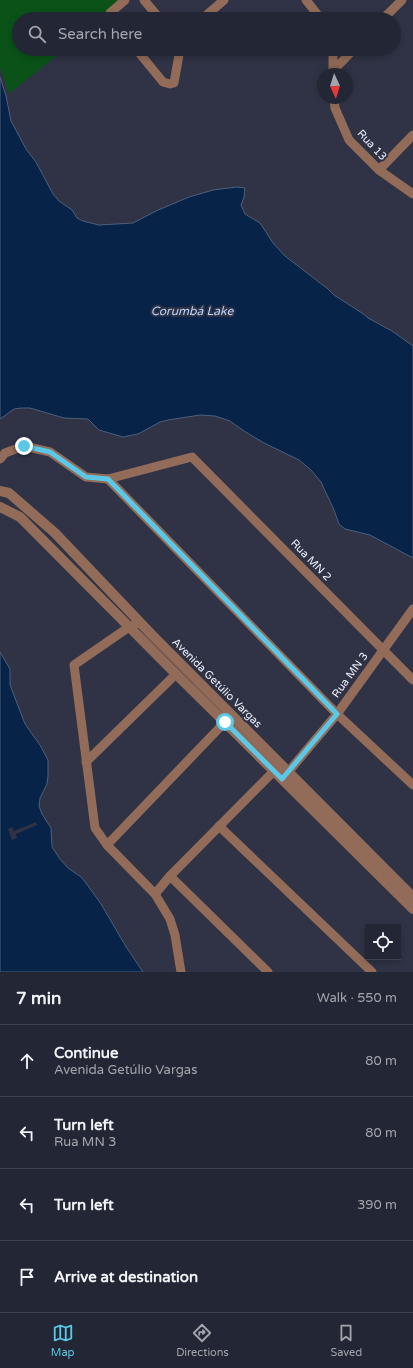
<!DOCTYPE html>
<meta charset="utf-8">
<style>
:root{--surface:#232634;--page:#2b2e3c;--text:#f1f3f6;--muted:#a3a5ac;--line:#40434f;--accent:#5bc8e7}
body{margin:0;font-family:"Varela Round",sans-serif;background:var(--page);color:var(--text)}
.controls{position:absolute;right:12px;bottom:12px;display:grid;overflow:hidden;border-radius:0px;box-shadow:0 2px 6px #0003}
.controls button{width:36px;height:36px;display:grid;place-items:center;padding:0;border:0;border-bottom:1px solid var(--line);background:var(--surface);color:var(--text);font:20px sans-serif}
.compass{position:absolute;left:317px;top:68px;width:36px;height:36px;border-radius:50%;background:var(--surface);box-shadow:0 2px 6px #0003;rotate:176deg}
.stop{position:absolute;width:12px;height:12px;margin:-9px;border:3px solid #5bc8e7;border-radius:50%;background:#fff}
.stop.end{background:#5bc8e7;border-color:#fff;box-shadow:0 1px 4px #0008}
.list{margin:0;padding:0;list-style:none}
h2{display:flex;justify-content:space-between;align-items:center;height:52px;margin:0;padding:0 16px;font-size:17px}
h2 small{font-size:13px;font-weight:400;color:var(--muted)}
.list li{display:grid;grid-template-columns:26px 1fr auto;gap:12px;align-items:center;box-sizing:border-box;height:72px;padding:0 16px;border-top:1px solid var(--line)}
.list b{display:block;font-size:15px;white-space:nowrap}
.list p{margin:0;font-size:13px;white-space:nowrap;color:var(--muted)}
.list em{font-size:13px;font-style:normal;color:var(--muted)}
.icon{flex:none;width:22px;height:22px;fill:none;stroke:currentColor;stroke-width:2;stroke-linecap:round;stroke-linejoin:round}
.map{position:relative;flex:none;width:413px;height:972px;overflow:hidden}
.search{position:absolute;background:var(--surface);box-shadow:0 2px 6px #0003;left:12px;right:12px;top:12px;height:44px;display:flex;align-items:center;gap:10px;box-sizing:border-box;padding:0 14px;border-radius:22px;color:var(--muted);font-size:15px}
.sheet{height:340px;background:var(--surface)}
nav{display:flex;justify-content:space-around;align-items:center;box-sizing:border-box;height:56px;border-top:1px solid var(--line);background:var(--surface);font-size:11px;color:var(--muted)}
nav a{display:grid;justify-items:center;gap:2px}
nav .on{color:var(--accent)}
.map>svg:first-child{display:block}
</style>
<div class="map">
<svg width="413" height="972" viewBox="0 0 413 972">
<rect width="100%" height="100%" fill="#2f3345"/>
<polygon fill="#0a5218" points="0,0 125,0 102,19 19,19 19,49 65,49 9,94 0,67"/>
<g fill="#082348" stroke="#4c607d">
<polygon points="0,77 6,96 11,121 26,149 36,162 53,194 59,201 72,210 77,218 83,221 99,225 133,223 156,211 189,197 213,190 237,187 245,188 244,197 241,205 245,214 260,223 273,243 285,256 328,289 334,295 362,313 368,318 392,331 413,346 413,558 370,535 345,529 339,524 334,510 321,482 311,470 299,460 264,443 244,431 230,421 215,416 200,415 168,420 160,422 138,434 123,437 99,430 88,419 64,418 30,408 21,408 14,409 0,419"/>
<polygon points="0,652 10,669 10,685 25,724 40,745 48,760 48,776 47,784 40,798 39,806 42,814 51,828 52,847 60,859 68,868 81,877 86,883 101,904 125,945 143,972 0,972"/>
</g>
<polygon fill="#2f3345" points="36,822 37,825 16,834 17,838 12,840 8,829 12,827 14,831"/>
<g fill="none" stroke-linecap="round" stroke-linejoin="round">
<g stroke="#926c58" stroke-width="9">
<polyline points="144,0 160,19"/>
<polyline points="306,0 321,19"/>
<polyline points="112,19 110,13 125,0"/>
<polyline points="202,19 224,0"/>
<polyline points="383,19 402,0"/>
<polyline points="136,49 163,82 170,84 174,83 180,49"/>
<polyline points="333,71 354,49"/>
<polyline points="333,73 333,49"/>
<polyline points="334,98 335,108 349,140 379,170 413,194"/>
<polyline points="379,170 413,135"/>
<polyline points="0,459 5,453 24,446 50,452 86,477 108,479 192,457 413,680"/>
<polyline points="108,479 337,714 413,785"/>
<polyline points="140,622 129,627 74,665 95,828 107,845 155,894 170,919 175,935 181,972"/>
<polyline points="86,762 176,674"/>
<polyline points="284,777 337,714 413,609"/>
<polyline points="219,826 372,972"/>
<polyline points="107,845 225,722"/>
<polyline points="170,876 268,972"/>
<polyline points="155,894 170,876 274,771"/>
</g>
<g stroke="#926c58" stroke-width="10">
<polyline points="0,491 9,493 55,533 152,635 413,897"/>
<polyline points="0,507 20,517 176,674 413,909"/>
</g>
</g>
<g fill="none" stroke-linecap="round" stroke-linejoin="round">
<polyline stroke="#5bc8e7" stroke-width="5" points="24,446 50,452 86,477 108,479 337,714 282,779 225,722"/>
</g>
<g text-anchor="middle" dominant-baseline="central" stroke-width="4" stroke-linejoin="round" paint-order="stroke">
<g font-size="11" fill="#ebeefa" stroke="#2f3345">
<text transform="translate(372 145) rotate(47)">Rua 13</text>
<text transform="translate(311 560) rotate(46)">Rua MN 2</text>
<text transform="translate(350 675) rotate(-54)">Rua MN 3</text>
<text transform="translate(217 683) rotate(45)">Avenida Getúlio Vargas</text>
</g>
<g font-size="12" font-style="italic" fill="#b7d3fb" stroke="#2f3345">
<text x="192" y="311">Corumbá Lake</text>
</g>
</g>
</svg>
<div class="controls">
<button><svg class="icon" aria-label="locate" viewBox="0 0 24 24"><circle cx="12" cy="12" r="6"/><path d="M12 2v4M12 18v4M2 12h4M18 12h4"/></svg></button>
</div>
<svg class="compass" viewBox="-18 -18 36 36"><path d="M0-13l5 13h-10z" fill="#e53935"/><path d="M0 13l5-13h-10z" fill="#a3a5ac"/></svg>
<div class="stop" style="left:225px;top:722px"></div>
<div class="stop end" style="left:24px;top:446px"></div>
<div class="search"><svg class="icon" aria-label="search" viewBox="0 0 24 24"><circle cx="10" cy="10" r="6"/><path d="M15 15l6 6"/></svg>Search here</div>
</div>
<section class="sheet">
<h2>7 min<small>Walk · 550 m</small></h2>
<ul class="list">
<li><svg class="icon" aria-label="ahead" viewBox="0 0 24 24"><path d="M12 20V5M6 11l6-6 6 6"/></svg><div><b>Continue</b><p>Avenida Getúlio Vargas</p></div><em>80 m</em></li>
<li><svg class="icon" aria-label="left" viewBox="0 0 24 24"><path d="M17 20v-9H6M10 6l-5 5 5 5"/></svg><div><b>Turn left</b><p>Rua MN 3</p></div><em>80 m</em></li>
<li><svg class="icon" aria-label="left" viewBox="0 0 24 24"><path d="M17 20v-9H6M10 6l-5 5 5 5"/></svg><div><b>Turn left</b></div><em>390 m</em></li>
<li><svg class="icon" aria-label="arrive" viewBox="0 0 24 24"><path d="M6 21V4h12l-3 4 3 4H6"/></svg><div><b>Arrive at destination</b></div></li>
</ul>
</section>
<nav>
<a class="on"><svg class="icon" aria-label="map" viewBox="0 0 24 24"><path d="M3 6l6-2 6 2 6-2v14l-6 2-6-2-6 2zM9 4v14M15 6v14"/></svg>Map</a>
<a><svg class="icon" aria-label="directions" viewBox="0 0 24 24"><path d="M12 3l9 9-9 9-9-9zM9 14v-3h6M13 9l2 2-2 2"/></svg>Directions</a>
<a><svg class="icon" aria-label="saved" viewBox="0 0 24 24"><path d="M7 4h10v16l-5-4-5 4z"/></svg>Saved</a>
</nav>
